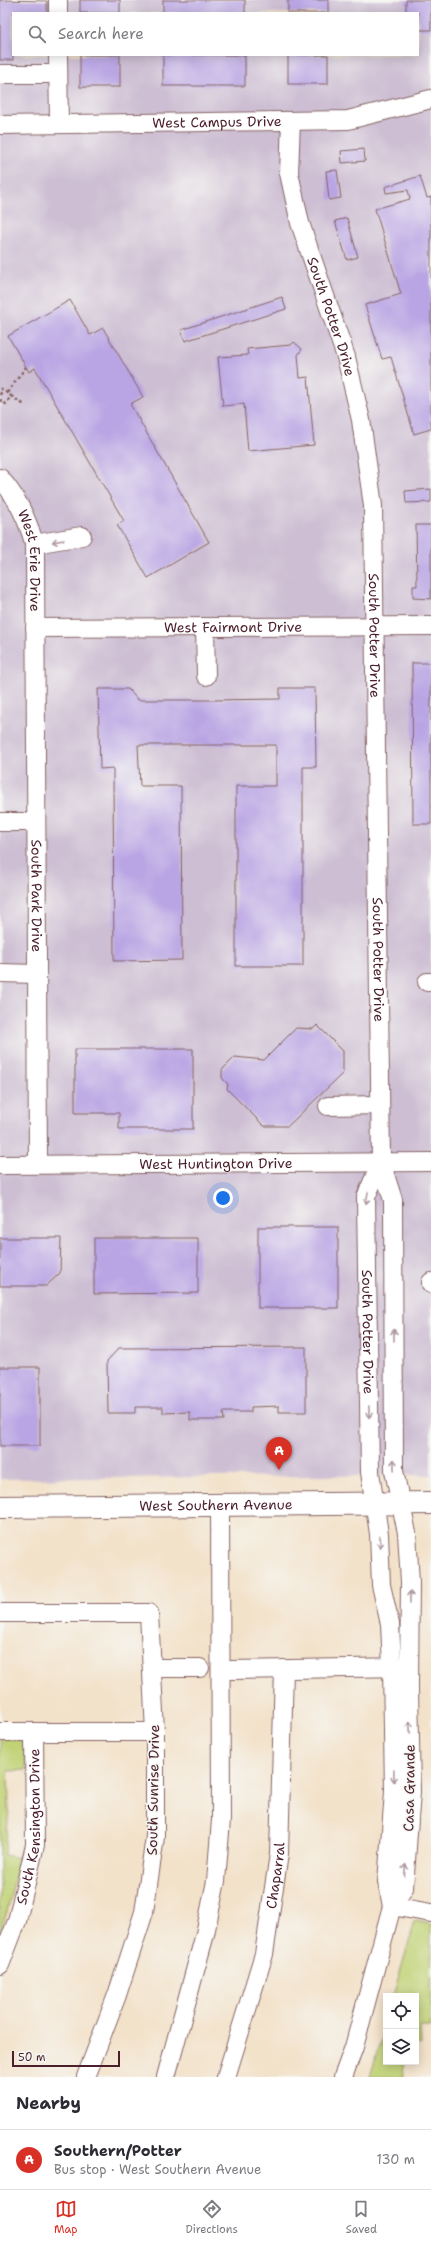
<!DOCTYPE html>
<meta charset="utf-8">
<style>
:root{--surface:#fff;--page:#f7f7f7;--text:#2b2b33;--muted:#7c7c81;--line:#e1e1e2;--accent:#d93025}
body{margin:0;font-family:"Shantell Sans",sans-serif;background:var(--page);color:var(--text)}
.controls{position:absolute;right:12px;bottom:12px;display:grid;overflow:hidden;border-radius:0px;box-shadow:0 2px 10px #0003}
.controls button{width:36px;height:36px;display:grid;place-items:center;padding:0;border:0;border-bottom:1px solid var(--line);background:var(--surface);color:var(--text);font:20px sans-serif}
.scale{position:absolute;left:12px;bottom:10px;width:108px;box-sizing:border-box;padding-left:4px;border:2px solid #4a1f2b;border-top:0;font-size:11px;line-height:14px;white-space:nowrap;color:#4a1f2b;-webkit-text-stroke:3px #f6f6f2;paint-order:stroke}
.you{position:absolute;left:223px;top:1198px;width:14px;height:14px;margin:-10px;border:3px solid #fff;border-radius:50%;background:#1a73e8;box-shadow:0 0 0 6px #1a73e833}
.badge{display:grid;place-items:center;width:26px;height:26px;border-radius:50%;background:var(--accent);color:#fff;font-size:13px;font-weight:700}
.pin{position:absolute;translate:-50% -33px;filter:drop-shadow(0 1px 2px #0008)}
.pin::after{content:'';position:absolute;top:21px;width:14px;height:12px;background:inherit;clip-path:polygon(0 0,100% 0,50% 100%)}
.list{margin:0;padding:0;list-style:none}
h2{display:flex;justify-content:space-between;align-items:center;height:52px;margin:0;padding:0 16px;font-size:17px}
h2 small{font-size:13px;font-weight:400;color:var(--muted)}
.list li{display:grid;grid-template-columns:26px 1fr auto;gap:12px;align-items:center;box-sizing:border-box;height:60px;padding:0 16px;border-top:1px solid var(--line)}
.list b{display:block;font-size:15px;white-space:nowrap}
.list p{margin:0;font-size:13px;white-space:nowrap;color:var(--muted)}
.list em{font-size:13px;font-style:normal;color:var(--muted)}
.icon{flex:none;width:22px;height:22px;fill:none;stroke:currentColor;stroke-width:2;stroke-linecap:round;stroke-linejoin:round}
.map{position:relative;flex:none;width:431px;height:2077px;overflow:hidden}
.search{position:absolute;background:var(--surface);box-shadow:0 2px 10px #0003;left:12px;right:12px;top:12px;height:44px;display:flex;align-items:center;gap:10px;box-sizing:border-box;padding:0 14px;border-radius:0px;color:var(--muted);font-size:15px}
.sheet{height:112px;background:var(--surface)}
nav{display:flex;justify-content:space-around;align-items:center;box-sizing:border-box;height:56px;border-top:1px solid var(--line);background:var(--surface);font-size:11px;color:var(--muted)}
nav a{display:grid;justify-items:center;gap:2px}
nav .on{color:var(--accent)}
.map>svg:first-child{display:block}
</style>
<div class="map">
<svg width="431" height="2077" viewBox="0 0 431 2077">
<rect width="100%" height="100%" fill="#f6f6f2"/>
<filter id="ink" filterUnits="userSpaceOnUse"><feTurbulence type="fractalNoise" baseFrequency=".025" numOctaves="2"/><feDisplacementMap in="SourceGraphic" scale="8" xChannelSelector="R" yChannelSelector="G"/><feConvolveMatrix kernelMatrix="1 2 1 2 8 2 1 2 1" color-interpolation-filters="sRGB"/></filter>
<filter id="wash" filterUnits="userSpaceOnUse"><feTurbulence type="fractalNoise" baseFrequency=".012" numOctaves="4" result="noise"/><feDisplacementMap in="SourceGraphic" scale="16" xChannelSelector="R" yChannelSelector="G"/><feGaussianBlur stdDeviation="0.9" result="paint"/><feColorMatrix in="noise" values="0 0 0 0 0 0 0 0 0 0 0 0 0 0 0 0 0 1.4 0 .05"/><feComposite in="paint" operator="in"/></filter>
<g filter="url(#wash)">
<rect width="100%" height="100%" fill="#f3e2ca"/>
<path fill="#cdbed3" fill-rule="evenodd" d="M 0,0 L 431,0 L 431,1475 L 0,1479 ZM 13,13 L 418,13 L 418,55 L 13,55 Z"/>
<g fill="#c0d275" stroke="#857850">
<polygon points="0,1738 18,1739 24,1745 26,1770 8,1771 9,1809 5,1855 19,1858 8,1908 0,1935"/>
<polygon points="415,1921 431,1924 430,2027 420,2027 421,2045 416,2044 416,1996 393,1996"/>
<polygon points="386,2022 386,2062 403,2062 404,2077 370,2077"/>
</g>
<g id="blocks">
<g fill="#baa5e4">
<polygon points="0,0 47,1 47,13 13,13 13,60 0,60"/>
<rect x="80" y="0" width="40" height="13"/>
<rect x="163" y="0" width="82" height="13"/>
<rect x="288" y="0" width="40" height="13"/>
<polygon points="406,0 431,0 431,30 418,30 418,13 406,13"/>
<rect x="80" y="55" width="40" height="32"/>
<rect x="163" y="55" width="82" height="31"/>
<rect x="288" y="55" width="40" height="29"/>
<polygon points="364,149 365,161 342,163 341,151"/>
<polygon points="337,170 341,198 329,200 326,171"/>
<polygon points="420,176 427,198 431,197 431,429 414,434 391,357 382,359 365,305 401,294 375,209 410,199 408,190 386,193 385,187"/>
<polygon points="347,218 358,257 347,260 335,221"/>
<polygon points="282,297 286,309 185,341 181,330"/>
<polygon points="70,300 90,335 103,328 143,397 130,404 209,542 148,578 117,525 124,521 35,368 29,372 8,336"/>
<polygon points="294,342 302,349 298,355 300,378 308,377 314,445 248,451 244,404 223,406 218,357 248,355 247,349 291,345"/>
<polygon points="431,489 431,502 406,503 405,491"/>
<polygon points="416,525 431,525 431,599 413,598 413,586 417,586"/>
<polygon points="412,663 431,663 431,824 413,824"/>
<polygon points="280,688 315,688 316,767 303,767 303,966 236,966 236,786 276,786 276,745 138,745 140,786 181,786 182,960 114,961 113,768 100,769 98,689 128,689 138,700 212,700 280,699"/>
<polygon points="317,1025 343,1051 343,1073 288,1126 264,1126 227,1089 228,1084 222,1078 222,1070 235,1057 264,1060 296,1028 313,1029"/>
<polygon points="75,1049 193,1049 193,1129 119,1129 119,1113 75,1113"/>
<rect x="258" y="1227" width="80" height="81"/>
<polygon points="0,1238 61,1238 60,1273 46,1286 0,1286"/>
<polygon points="94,1238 198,1238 198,1293 94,1294"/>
<polygon points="306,1347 306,1412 279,1412 279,1406 251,1407 251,1412 223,1412 224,1420 190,1420 190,1412 163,1413 163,1407 135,1407 135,1413 108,1413 107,1361 119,1348"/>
<rect x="0" y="1367" width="40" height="79"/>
</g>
</g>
</g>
<g filter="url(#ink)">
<use href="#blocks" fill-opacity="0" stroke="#856363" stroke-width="1"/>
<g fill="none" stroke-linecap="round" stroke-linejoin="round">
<defs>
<g id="minor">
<polyline points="58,0 58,13"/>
<polyline points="58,55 59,124"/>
<polyline points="0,74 58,74"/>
<path id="s1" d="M 291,121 L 289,173 L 300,223 L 346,357 L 361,420 L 373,506 L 381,1162 L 393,1200 L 394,1471 L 407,1533 L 410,1582 L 409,1687 L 411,1792 L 404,1888 L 392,1906 L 354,2047 L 343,2077"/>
<path id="s2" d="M 0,125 L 348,120 L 431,99"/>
<path id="s3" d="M 0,478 C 18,498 28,520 35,546 L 38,1164"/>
<polyline points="34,544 82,536"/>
<polyline points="205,627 206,676"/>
<path id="s4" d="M 35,628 L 431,626"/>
<polyline points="0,822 35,822"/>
<polyline points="0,973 36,974"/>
<polyline points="427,982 431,982"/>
<polyline points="328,1106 380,1105"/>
<path id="s5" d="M 381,1162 L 366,1197 L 368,1338 L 370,1472 L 379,1534 L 381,1585 L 390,1624 L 392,1667 L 394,1792 L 387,1882 L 392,1906"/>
<path id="s6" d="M 0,1165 L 431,1162"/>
<polyline points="431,1282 431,1284"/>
<polyline points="0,1613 149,1613 155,1732 155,1837 144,1912 117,1995 86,2077"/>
<polyline points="152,1668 200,1668"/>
<polyline points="231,1670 404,1667"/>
<polyline points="0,1732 155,1732"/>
<polyline points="392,1906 431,1913"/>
<path id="s7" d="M 0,1965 L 17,1921 L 35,1845 L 34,1732"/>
<polyline points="166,2077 205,1934 216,1881 221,1820 220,1504"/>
<path id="s8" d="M 226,2077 L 264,1954 L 279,1854 L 284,1669"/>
</g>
<g id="major">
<path id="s9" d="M 0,1507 L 431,1503"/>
</g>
</defs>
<use href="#minor" stroke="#856363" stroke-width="20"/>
<use href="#major" stroke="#856363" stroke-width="24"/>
<g stroke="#856363" stroke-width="2.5" stroke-dasharray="3 3" stroke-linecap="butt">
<polyline points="0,388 11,396"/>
<polyline points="7,393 26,367"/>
<polyline points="0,395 2,390"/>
<polyline points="0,402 1,400 6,404 11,396 26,406"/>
</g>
<use href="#minor" stroke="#fff" stroke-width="18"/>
<use href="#major" stroke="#fff" stroke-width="22"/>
</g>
<defs><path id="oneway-shaft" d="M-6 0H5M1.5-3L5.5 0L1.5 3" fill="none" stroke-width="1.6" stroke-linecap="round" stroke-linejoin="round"/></defs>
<g stroke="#ae9aa0">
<use href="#oneway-shaft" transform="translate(58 541) rotate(170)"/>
<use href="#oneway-shaft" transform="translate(367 1198) rotate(100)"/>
<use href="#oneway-shaft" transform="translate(394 1335) rotate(-90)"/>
<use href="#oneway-shaft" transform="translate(369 1412) rotate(89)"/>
<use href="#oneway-shaft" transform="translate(394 1465) rotate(-91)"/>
<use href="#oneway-shaft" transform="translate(380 1542) rotate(89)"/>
<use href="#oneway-shaft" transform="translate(410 1597) rotate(-90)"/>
<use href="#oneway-shaft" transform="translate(410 1727) rotate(-92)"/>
<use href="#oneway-shaft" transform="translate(394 1776) rotate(89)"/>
<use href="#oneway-shaft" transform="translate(405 1870) rotate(-85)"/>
</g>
</g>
<g text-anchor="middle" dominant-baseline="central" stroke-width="3" stroke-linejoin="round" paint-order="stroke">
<g font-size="14" fill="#4a1f2b" stroke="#f6f6f2">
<text stroke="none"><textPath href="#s2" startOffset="217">West Campus Drive</textPath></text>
<text stroke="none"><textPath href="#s1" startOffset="202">South Potter Drive</textPath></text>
<text stroke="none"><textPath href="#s3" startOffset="91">West Erie Drive</textPath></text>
<text stroke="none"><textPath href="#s4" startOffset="198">West Fairmont Drive</textPath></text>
<text stroke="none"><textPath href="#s1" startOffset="526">South Potter Drive</textPath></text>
<text stroke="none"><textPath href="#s3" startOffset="427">South Park Drive</textPath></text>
<text stroke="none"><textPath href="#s1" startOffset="850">South Potter Drive</textPath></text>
<text stroke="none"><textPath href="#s6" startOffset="216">West Huntington Drive</textPath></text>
<text stroke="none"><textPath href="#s5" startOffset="173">South Potter Drive</textPath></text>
<text stroke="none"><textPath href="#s9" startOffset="216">West Southern Avenue</textPath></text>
<text transform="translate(409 1788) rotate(-89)">Casa Grande</text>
<text transform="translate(153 1790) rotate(-89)">South Sunrise Drive</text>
<text stroke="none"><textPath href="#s7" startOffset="143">South Kensington Drive</textPath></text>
<text stroke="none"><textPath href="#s8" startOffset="208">Chaparral</textPath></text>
</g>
</g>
</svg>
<div class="controls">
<button><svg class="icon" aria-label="locate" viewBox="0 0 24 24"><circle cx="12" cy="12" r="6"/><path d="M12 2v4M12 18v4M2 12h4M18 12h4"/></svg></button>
<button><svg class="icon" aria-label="layers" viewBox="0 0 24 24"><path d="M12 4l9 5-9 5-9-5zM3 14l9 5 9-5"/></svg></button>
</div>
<div class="scale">50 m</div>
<div class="you"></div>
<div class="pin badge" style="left:279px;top:1470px">A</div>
<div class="search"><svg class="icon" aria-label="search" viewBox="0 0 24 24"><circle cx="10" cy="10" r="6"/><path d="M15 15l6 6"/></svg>Search here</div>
</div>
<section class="sheet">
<h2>Nearby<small></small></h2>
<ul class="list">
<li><span class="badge">A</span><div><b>Southern/Potter</b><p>Bus stop · West Southern Avenue</p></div><em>130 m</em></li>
</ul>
</section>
<nav>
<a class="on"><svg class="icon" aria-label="map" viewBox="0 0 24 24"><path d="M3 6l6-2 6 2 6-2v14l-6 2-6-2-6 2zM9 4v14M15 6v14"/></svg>Map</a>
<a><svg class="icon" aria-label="directions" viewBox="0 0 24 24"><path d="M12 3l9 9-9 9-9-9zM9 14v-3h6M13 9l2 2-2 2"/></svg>Directions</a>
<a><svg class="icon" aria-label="saved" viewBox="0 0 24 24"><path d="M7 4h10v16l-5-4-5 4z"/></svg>Saved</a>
</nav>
